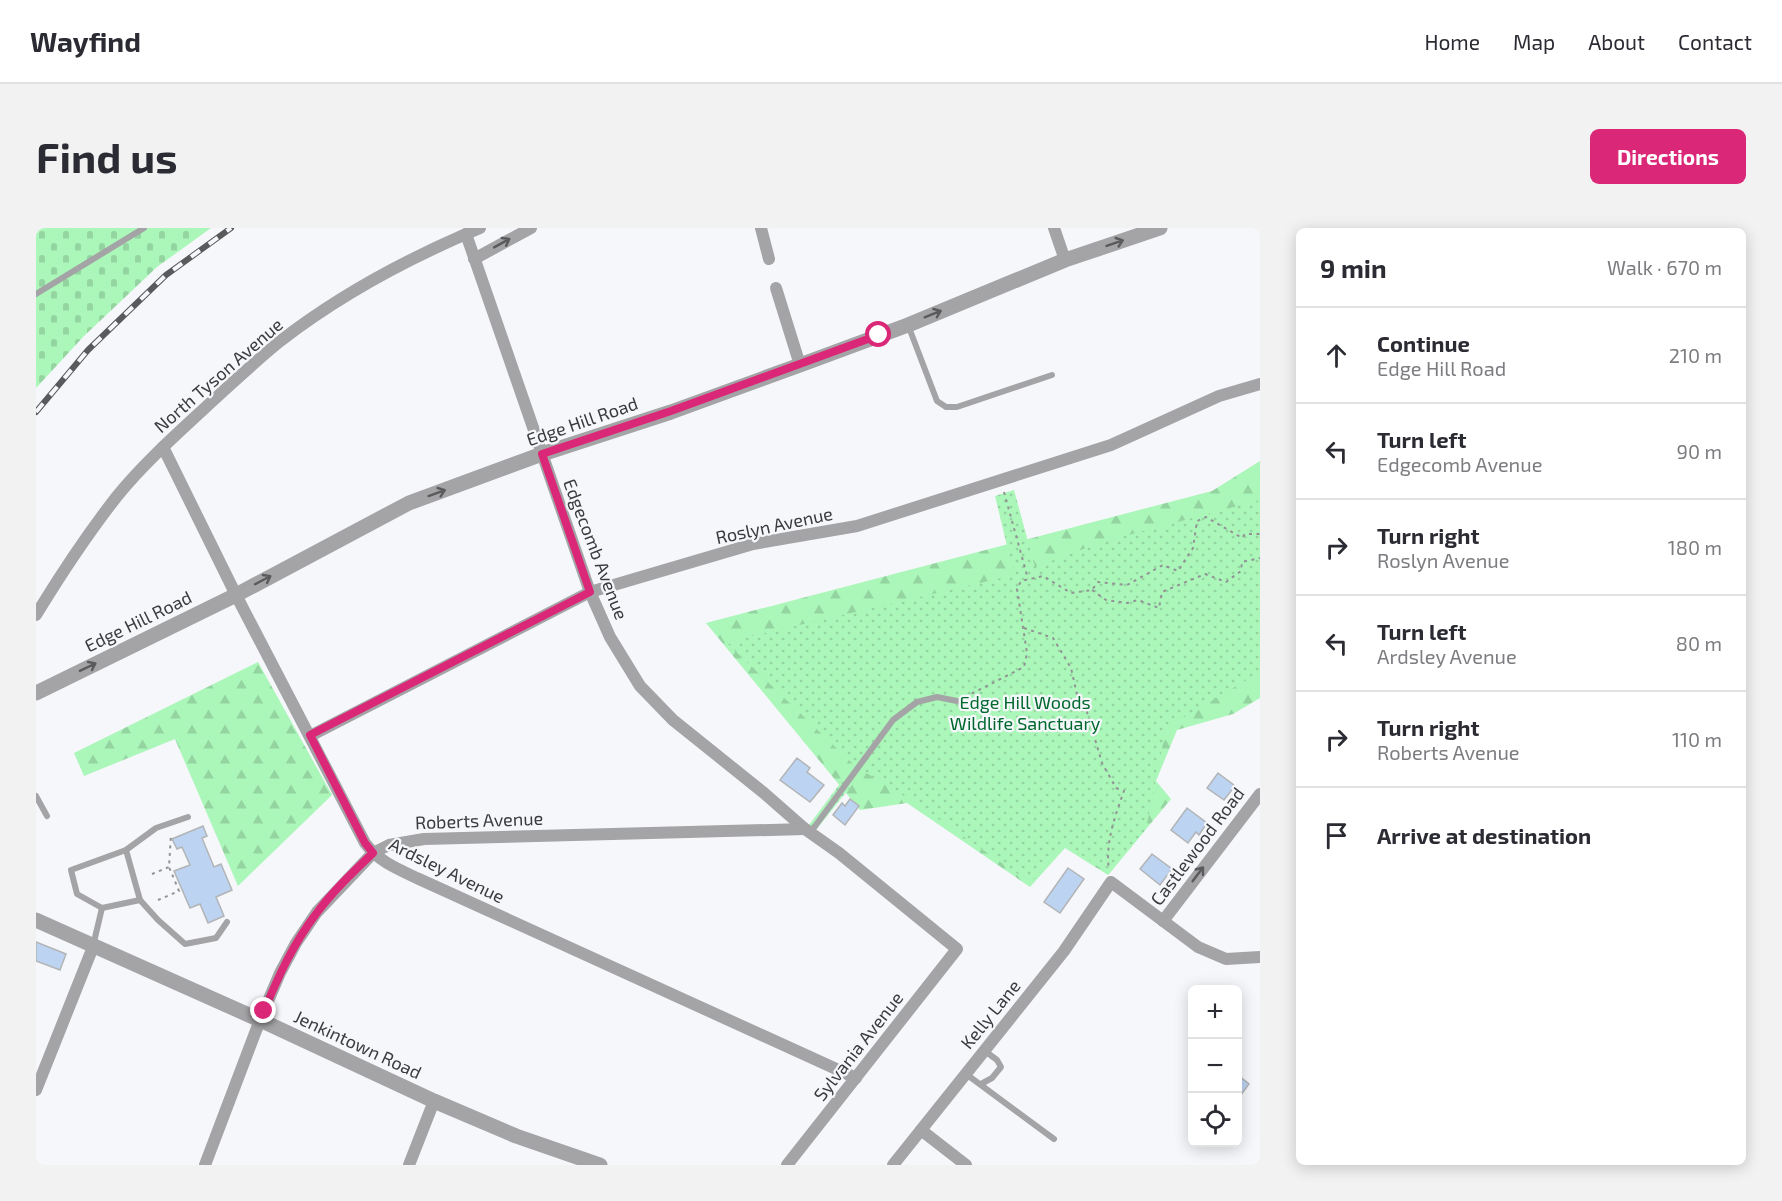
<!DOCTYPE html>
<meta charset="utf-8">
<style>
:root{--surface:#fff;--page:#f2f2f3;--text:#2b2b33;--muted:#7c7c81;--line:#e1e1e2;--accent:#db2777}
body{margin:0;font-family:"Exo 2",sans-serif;background:var(--page);color:var(--text)}
.controls{position:absolute;right:18px;bottom:18px;display:grid;overflow:hidden;border-radius:9px;box-shadow:0 3px 15px #0003}
.controls button{width:54px;height:54px;display:grid;place-items:center;padding:0;border:0;border-bottom:2px solid var(--line);background:var(--surface);color:var(--text);font:30px sans-serif}
.stop{position:absolute;width:18px;height:18px;margin:-14px;border:4px solid #db2777;border-radius:50%;background:#fff}
.stop.end{background:#db2777;border-color:#fff;box-shadow:0 2px 6px #0008}
.list{margin:0;padding:0;list-style:none}
h2{display:flex;justify-content:space-between;align-items:center;height:78px;margin:0;padding:0 24px;font-size:26px}
h2 small{font-size:20px;font-weight:400;color:var(--muted)}
.list li{display:grid;grid-template-columns:39px 1fr auto;gap:18px;align-items:center;box-sizing:border-box;height:96px;padding:0 24px;border-top:2px solid var(--line)}
.list b{display:block;font-size:22px;white-space:nowrap}
.list p{margin:0;font-size:20px;white-space:nowrap;color:var(--muted)}
.list em{font-size:20px;font-style:normal;color:var(--muted)}
.icon{flex:none;width:33px;height:33px;fill:none;stroke:currentColor;stroke-width:2;stroke-linecap:round;stroke-linejoin:round}
.map{position:relative;flex:none;width:1224px;height:937px;overflow:hidden;border-radius:9px}
header{display:flex;align-items:center;gap:36px;box-sizing:border-box;height:84px;padding:0 30px;background:var(--surface);border-bottom:2px solid var(--line)}
header strong{font-size:28px}
nav{display:flex;gap:33px;margin-inline-start:auto;font-size:21px}
.intro{display:flex;align-items:center;justify-content:space-between;box-sizing:border-box;height:144px;padding:0 36px}
h1{margin:0;font-size:42px}
.button{padding:15px 27px;border-radius:9px;background:var(--accent);color:#fff;font-size:21px;font-weight:700}
main{display:flex;gap:36px;padding:0 36px}
aside{flex:1;background:var(--surface);border-radius:9px;box-shadow:0 3px 15px #0003}
.map>svg:first-child{display:block}
</style>
<header>
<strong>Wayfind</strong>
<nav><a>Home</a><a>Map</a><a>About</a><a>Contact</a></nav>
</header>
<div class="intro"><h1>Find us</h1><a class="button">Directions</a></div>
<main>
<div class="map">
<svg width="1224" height="937" viewBox="0 0 1224 937">
<defs>
<pattern id="forest-firs" width="22" height="20" patternUnits="userSpaceOnUse" patternTransform="scale(1.5)"><rect width="22" height="20" fill="#abf6b9"/><path d="M5 1l3.5 6h-7zM16 11l3.5 6h-7z" fill="#94d4a0"/></pattern>
<pattern id="cemetery-stones" width="16" height="16" patternUnits="userSpaceOnUse" patternTransform="scale(1.5)"><rect width="16" height="16" fill="#abf6b9"/><path d="M2 7V4a2 2 0 0 1 4 0v3zM10 15v-3a2 2 0 0 1 4 0v3z" fill="#94d4a0"/></pattern>
<pattern id="park-dots" width="8" height="8" patternUnits="userSpaceOnUse" patternTransform="scale(1.5)"><rect width="8" height="8" fill="#abf6b9"/><path d="M2 2h.1M6 6h.1" fill="none" stroke="#94d4a0" stroke-width="1.8" stroke-linecap="round"/></pattern>
</defs>
<rect width="100%" height="100%" fill="#f5f7fa"/>
<g fill="url(#forest-firs)">
<polygon points="1224,233 1224,470 1197,486 1141,502 1120,553 1135,571 1072,647 1029,620 994,659 871,575 824,582 670,395 1176,263"/>
<polygon points="222,434 296,567 202,658 139,511 48,548 38,525"/>
</g>
<polygon fill="url(#cemetery-stones)" points="0,0 175,0 121,39 48,108 0,160"/>
<polygon fill="url(#park-dots)" points="978,262 999,339 1066,314 1224,272 1224,444 1130,500 1110,601 1073,646 1028,615 995,655 873,571 827,543 780,602 773,597 818,537 690,414 978,347 959,268"/>
<g fill="#bcd3f2" stroke="#b2b4b6" stroke-width="1.5">
<polygon points="761,530 774,540 771,544 788,557 774,574 744,552"/>
<polygon points="1182,545 1199,558 1188,572 1171,560"/>
<polygon points="814,571 823,578 809,597 797,587 806,575 809,578"/>
<polygon points="1151,580 1171,595 1163,607 1160,604 1152,615 1135,602"/>
<polygon points="167,598 171,608 166,610 178,639 185,636 196,662 180,669 188,688 172,695 164,676 154,680 141,650 138,643 154,637 146,619 141,621 136,611"/>
<polygon points="1116,626 1136,641 1124,657 1104,641"/>
<polygon points="1032,640 1048,651 1024,685 1008,674"/>
<polygon points="0,714 30,726 24,742 0,733"/>
<polygon points="1202,847 1213,856 1202,871"/>
</g>
<g fill="none" stroke-linecap="round" stroke-linejoin="round">
<g stroke="#929395" stroke-width="2" stroke-dasharray="3 4.5" stroke-linecap="butt">
<polyline points="968,264 992,351"/>
<polyline points="1056,362 1070,372 1091,375 1102,372 1123,380 1126,364 1169,346 1190,354 1205,343 1206,334 1224,330"/>
<path d="M 988,400 L 1017,410 L 1035,440 L 1042,471 L 1051,484 L 1066,535 L 1080,560 L 1088,563 C 1079,588 1069,615 1073,642"/>
<polyline points="929,469 988,439 991,425 981,361 985,353 1007,348 1035,365 1056,362 1062,354 1091,357 1127,337 1142,343 1157,320 1161,293 1170,289 1206,310 1209,306 1224,306"/>
<polyline points="116,646 133,639"/>
<polyline points="122,672 143,663 133,639 135,606"/>
</g>
<g stroke="#a4a4a6" stroke-width="6">
<polyline points="0,66 108,0"/>
<polyline points="872,97 901,173 910,179 921,179 1016,147"/>
<polyline points="0,568 11,588"/>
<polyline points="774,605 857,492 881,474 901,469 921,473"/>
<polyline points="104,672 90,622 120,600 152,589"/>
<polyline points="66,680 41,666 35,642 90,622"/>
<polyline points="57,718 66,680 104,672 122,692 149,716 180,710 191,694"/>
<polyline points="930,846 1018,911"/>
<polyline points="945,856 956,850 965,839 961,832 949,823"/>
</g>
<g stroke="#a4a4a6" stroke-width="12">
<polyline points="725,0 733,31"/>
<polyline points="1018,0 1029,32"/>
<polyline points="430,6 554,364 574,409 604,458 637,492 728,565 769,601 803,625 921,721 751,937"/>
<polyline points="438,31 495,0"/>
<polyline points="740,60 764,137"/>
<path d="M 127,219 L 200,367 L 329,615 C 343,634 362,641 383,651 L 820,850"/>
<path d="M 0,387 C 25,346 52,305 82,267 C 105,239 132,214 158,190 C 186,164 214,138 243,114 C 302,68 375,29 444,0"/>
<polyline points="274,508 554,364 717,316 821,298 1075,217 1183,168 1224,156"/>
<polyline points="1127,693 1224,566"/>
<polyline points="0,862 57,719"/>
<polyline points="885,902 930,937"/>
<polyline points="169,937 224,792 244,745 260,715 281,684 337,625 353,617 388,611 769,601"/>
<polyline points="373,937 398,873"/>
<polyline points="857,937 1028,723 1075,654 1162,719 1190,731 1224,729"/>
</g>
<g stroke="#a4a4a6" stroke-width="15">
<polyline points="0,465 200,367 373,275 506,226 635,184 764,137 872,97 1029,32 1124,0"/>
<polyline points="0,692 224,792 398,873 480,908 564,937"/>
</g>
<defs>
<polyline id="rail" points="0,184 52,122 130,47 195,0"/>
</defs>
<use href="#rail" stroke="#585a5b" stroke-width="6"/>
<use href="#rail" stroke="#f5f7fa" stroke-width="4" stroke-dasharray="11" stroke-linecap="butt"/>
</g>
<defs><path id="oneway-shaft" d="M-6 0H5M1.5-3L5.5 0L1.5 3" fill="none" stroke-width="1.6" stroke-linecap="round" stroke-linejoin="round" transform="scale(1.5)"/></defs>
<g stroke="#5a5a5c">
<use href="#oneway-shaft" transform="translate(466 15) rotate(-29)"/>
<use href="#oneway-shaft" transform="translate(1079 15) rotate(-19)"/>
<use href="#oneway-shaft" transform="translate(897 86) rotate(-22)"/>
<use href="#oneway-shaft" transform="translate(401 265) rotate(-20)"/>
<use href="#oneway-shaft" transform="translate(227 352) rotate(-28)"/>
<use href="#oneway-shaft" transform="translate(52 439) rotate(-26)"/>
<use href="#oneway-shaft" transform="translate(1162 646) rotate(-53)"/>
</g>
<g fill="none" stroke-linecap="round" stroke-linejoin="round">
<path stroke="#db2777" stroke-width="8" d="M 228,783 C 242,749 257,716 280,686 C 296,664 317,644 337,625 L 329,615 L 274,507 L 554,364 L 506,226 L 635,183 L 843,107"/>
</g>
<g text-anchor="middle" dominant-baseline="central" stroke-width="4.5" stroke-linejoin="round" paint-order="stroke">
<g font-size="18" fill="#3a3b3c" stroke="#f5f7fa">
<text transform="translate(182 147) rotate(-41)">North Tyson Avenue</text>
<text transform="translate(546 193) rotate(-19)">Edge Hill Road</text>
<text transform="translate(738 297) rotate(-12)">Roslyn Avenue</text>
<text transform="translate(560 321) rotate(69)">Edgecomb Avenue</text>
<text transform="translate(102 393) rotate(-26)">Edge Hill Road</text>
<text transform="translate(443 592) rotate(-2)">Roberts Avenue</text>
<text transform="translate(1161 618) rotate(-53)">Castlewood Road</text>
<text transform="translate(411 642) rotate(26)">Ardsley Avenue</text>
<text transform="translate(954 786) rotate(-51)">Kelly Lane</text>
<text transform="translate(322 816) rotate(25)">Jenkintown Road</text>
<text transform="translate(822 818) rotate(-52)">Sylvania Avenue</text>
</g>
<g font-size="18" fill="#01682d" stroke="#f5f7fa">
<text x="989" y="474">Edge Hill Woods<tspan x="989" dy="21">Wildlife Sanctuary</tspan></text>
</g>
</g>
</svg>
<div class="controls">
<button>+</button>
<button>−</button>
<button><svg class="icon" aria-label="locate" viewBox="0 0 24 24"><circle cx="12" cy="12" r="6"/><path d="M12 2v4M12 18v4M2 12h4M18 12h4"/></svg></button>
</div>
<div class="stop" style="left:843px;top:107px"></div>
<div class="stop end" style="left:228px;top:783px"></div>
</div>
<aside>
<h2>9 min<small>Walk · 670 m</small></h2>
<ul class="list">
<li><svg class="icon" aria-label="ahead" viewBox="0 0 24 24"><path d="M12 20V5M6 11l6-6 6 6"/></svg><div><b>Continue</b><p>Edge Hill Road</p></div><em>210 m</em></li>
<li><svg class="icon" aria-label="left" viewBox="0 0 24 24"><path d="M17 20v-9H6M10 6l-5 5 5 5"/></svg><div><b>Turn left</b><p>Edgecomb Avenue</p></div><em>90 m</em></li>
<li><svg class="icon" aria-label="right" viewBox="0 0 24 24"><path d="M7 20v-9h11M14 6l5 5-5 5"/></svg><div><b>Turn right</b><p>Roslyn Avenue</p></div><em>180 m</em></li>
<li><svg class="icon" aria-label="left" viewBox="0 0 24 24"><path d="M17 20v-9H6M10 6l-5 5 5 5"/></svg><div><b>Turn left</b><p>Ardsley Avenue</p></div><em>80 m</em></li>
<li><svg class="icon" aria-label="right" viewBox="0 0 24 24"><path d="M7 20v-9h11M14 6l5 5-5 5"/></svg><div><b>Turn right</b><p>Roberts Avenue</p></div><em>110 m</em></li>
<li><svg class="icon" aria-label="arrive" viewBox="0 0 24 24"><path d="M6 21V4h12l-3 4 3 4H6"/></svg><div><b>Arrive at destination</b></div></li>
</ul>
</aside>
</main>
